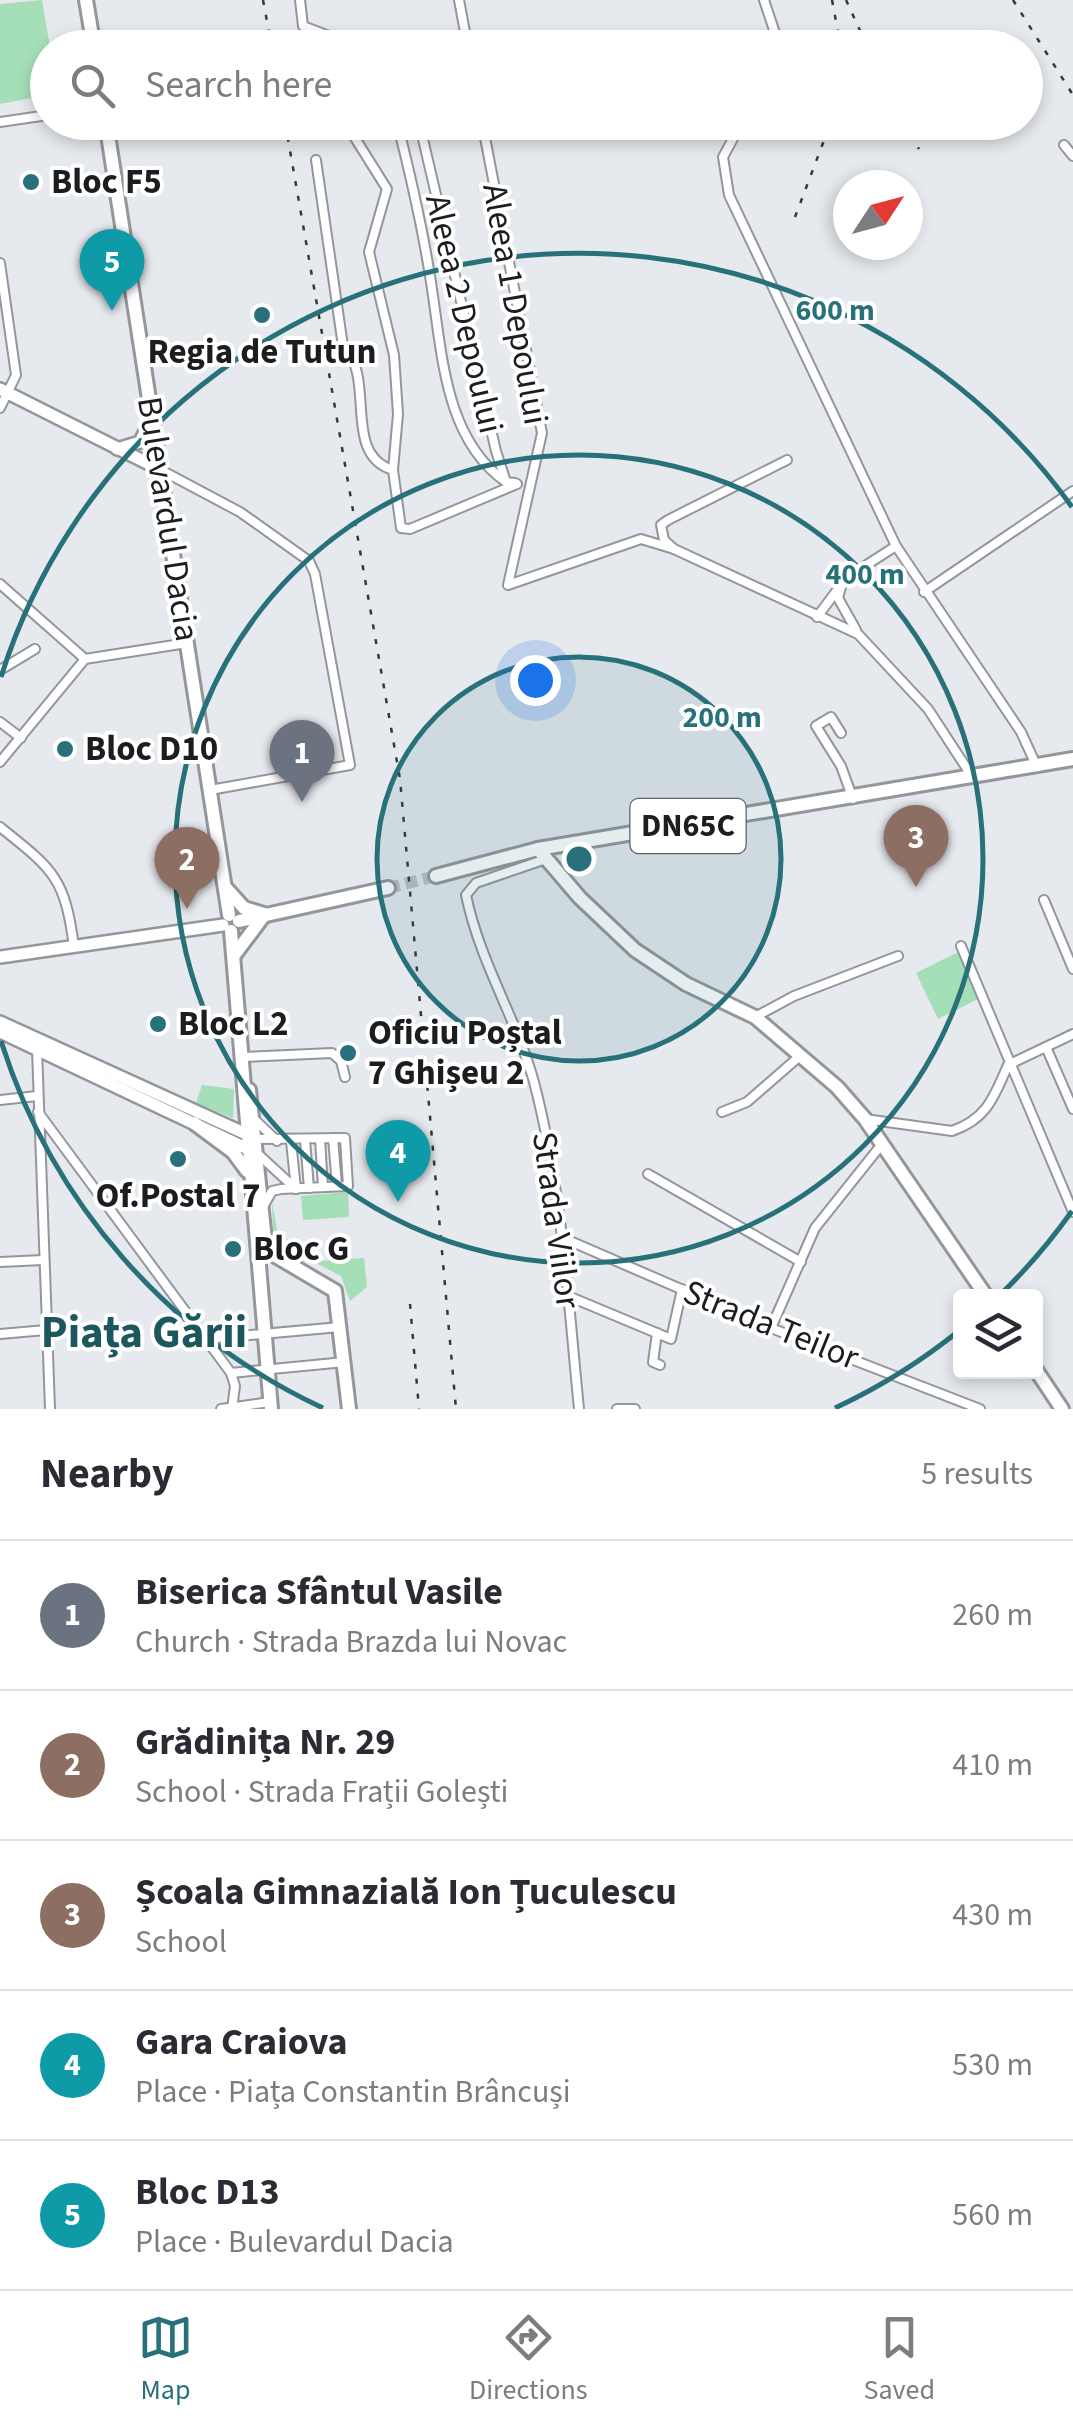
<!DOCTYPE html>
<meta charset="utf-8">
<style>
:root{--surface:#fff;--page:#f7f7f7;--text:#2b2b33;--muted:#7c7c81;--line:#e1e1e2;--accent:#28717a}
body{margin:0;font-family:"Source Sans 3",sans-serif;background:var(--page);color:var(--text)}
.controls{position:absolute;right:30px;bottom:30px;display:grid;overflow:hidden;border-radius:10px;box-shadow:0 5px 15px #0003}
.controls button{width:90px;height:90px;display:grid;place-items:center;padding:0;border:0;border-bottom:2px solid var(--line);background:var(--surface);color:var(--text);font:50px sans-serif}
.compass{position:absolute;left:833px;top:170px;width:90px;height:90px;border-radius:50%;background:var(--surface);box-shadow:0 5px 15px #0003;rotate:54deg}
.you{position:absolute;left:535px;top:680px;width:35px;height:35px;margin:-25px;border:8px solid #fff;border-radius:50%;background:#1a73e8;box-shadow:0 0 0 15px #1a73e833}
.badge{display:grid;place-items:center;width:65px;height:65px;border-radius:50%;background:var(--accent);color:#fff;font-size:32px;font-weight:700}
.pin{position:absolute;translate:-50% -82px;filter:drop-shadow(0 2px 5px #0008)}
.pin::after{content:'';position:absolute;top:52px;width:35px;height:30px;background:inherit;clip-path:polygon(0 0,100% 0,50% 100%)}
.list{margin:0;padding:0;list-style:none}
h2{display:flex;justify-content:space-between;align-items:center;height:130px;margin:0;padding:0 40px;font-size:42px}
h2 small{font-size:32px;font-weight:400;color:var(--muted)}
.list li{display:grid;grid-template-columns:65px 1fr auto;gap:30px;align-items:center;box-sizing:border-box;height:150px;padding:0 40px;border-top:2px solid var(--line)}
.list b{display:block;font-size:38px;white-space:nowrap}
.list p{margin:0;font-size:32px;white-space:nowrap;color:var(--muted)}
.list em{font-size:32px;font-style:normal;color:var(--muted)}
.icon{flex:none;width:55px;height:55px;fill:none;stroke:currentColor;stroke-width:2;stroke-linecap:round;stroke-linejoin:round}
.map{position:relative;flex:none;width:1073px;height:1409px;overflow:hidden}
.search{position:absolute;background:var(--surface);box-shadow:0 5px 15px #0003;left:30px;right:30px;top:30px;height:110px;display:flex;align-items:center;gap:25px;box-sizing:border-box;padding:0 35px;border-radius:55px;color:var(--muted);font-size:38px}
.sheet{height:880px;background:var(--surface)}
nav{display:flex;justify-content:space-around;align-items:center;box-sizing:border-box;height:140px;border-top:2px solid var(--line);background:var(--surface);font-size:28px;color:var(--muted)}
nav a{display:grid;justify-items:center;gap:5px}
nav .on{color:var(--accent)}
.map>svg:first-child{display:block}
</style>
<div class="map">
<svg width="1073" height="1409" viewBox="0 0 1073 1409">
<rect width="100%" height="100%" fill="#e6e9ee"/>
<g fill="#a5dfb8">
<polygon points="42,0 50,47 47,95 0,104 0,4"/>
<polygon points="958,952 980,998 938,1019 916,973"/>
<polygon points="202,1085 234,1089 233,1118 196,1103"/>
<polygon points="348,1192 349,1217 303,1220 301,1196"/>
<polygon points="272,1202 279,1240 290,1239 300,1249 311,1250 319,1261 364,1258 367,1287 350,1301 341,1276 277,1243 273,1236"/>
</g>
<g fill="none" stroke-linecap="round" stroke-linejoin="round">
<polyline stroke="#bec0c4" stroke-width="12" stroke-dasharray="12 6" stroke-linecap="butt" points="388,888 436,876"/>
<defs>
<g id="street">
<polyline points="300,0 303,26 361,48"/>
<polyline points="459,0 468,48"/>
<polyline points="764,0 780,48"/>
<polyline points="0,122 48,115"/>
<polyline points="345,122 387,189 369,252 394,355 398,414 393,470 401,528 410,529 517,484"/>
<path d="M 397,122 C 412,181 426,243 434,303 C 443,366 449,442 506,482"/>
<polyline points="419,122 496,451 506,482 515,483"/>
<polyline points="482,122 542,433 508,585 641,539 674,549"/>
<polyline points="742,122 723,157 729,195 896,546 1021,732 1037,767"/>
<polyline points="1064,145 1073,156"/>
<path d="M 316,160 L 343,346 C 377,378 341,454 393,470"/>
<polyline points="0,263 16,375 0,408"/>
<polyline points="787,460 668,520 661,525 664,540 674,549 858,634 928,709 973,778"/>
<polyline points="161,470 240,512 309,561 315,574 350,765 210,790"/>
<polyline points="0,584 85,659"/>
<polyline points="924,592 1073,491"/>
<polyline points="817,617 838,589"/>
<polyline points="856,630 838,598 843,580 896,546"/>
<polyline points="0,670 35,649"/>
<polyline points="0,722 21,738"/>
<polyline points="841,733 831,717 816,726 841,766 853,799"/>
<polyline points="0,762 85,659 187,643"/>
<path d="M 0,827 C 54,870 65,878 74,947"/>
<path d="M 546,859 L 476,883 L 466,895 C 480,963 516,1017 534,1082 C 562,1189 568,1299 579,1409"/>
<polyline points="1044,900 1073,969"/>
<polyline points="961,946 1073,1212"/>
<polyline points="755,1017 794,996 898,956"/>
<polyline points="1046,1047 1073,1109"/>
<polyline points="37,1049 50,1409"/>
<polyline points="243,1057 332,1053 341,1061 345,1077"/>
<polyline points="0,1100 37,1096"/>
<polyline points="38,1112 231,1373 235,1386 232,1409"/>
<polyline points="722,1112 747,1102 801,1055"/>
<path d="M 865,1119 L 952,1131 C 987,1119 994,1097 1008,1065 L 1073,1034"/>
<polyline points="255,1120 277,1141"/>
<polyline points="333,1138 337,1186"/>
<polyline points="257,1139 345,1138 348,1186 281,1189 272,1191 263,1207"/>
<polyline points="320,1139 323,1187"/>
<polyline points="305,1140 309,1188"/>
<polyline points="291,1141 296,1189"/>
<polyline points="259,1155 296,1189"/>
<polyline points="648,1174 801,1262"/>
<polyline points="563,1238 771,1328 980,1409"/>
<polyline points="0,1262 43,1260"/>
<polyline points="568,1296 671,1339 682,1289"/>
<polyline points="771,1328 815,1228 882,1144"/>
<polyline points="657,1333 653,1362 660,1365"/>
<polyline points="0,1334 46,1330"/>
<polyline points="205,1339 340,1327"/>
<polyline points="231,1373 345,1362"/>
<polyline points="221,1409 270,1402"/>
<polyline points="617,1409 635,1409"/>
</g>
<g id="secondary">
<polyline points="0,389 161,470"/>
<polyline points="117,449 140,442 151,419"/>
<polyline points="0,957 223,925"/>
<polyline points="0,1022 255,1138"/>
<polyline points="0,1032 254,1152"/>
</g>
<g id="primary">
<polyline points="86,0 94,48"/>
<polyline points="106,122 229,915"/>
<polyline points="538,849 580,898 635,950 686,984 755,1017 837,1087 865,1119 986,1296"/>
<polyline points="436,876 538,849 1073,759"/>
<polyline points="225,887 244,908 264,914"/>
<polyline points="239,921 388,888"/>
<polyline points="231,931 271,1409"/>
<polyline points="235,954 262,918"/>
<polyline points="249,1090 265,1240 274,1255"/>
<polyline points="194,1123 233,1152 247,1171"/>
<polyline points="274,1255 335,1291 349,1409"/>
<polyline points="1036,1370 1062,1409"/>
</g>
</defs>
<use href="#street" stroke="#94969b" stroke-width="12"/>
<use href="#secondary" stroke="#94969b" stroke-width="16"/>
<use href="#primary" stroke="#94969b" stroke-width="18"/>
<use href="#street" stroke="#fff" stroke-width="8"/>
<use href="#secondary" stroke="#fff" stroke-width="11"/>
<use href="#primary" stroke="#fff" stroke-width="12"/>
<g stroke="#37383a" stroke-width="2.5" stroke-dasharray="5 10" stroke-linecap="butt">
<polyline points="263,0 272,48"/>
<polyline points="832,0 841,48"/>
<polyline points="846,0 868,48"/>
<polyline points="1013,0 1073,95"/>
<polyline points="285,122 400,779 456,1409"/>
<polyline points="902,122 919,149"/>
<polyline points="795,217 831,122"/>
<polyline points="410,1304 419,1409"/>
</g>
</g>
<circle cx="579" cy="859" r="202" fill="#28717a" fill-opacity=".12"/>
<g fill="none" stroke="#28717a" stroke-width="5">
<circle cx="579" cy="859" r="202"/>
<circle cx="579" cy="859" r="404"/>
<path d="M1072 1211A606 606 0 0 1 1000 1295M960 1330A606 606 0 0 1 835 1408M323 1408A606 606 0 0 1 1 1041M1 677A606 606 0 0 1 1072 507"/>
</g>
<g fill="#28717a" stroke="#fff" stroke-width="4">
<circle cx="31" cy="182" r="10"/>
<circle cx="262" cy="315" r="10"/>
<circle cx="65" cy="749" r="10"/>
<circle cx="158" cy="1024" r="10"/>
<circle cx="348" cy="1053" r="10"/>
<circle cx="178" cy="1159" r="10"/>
<circle cx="233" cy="1249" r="10"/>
</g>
<g text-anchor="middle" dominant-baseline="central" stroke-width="8" stroke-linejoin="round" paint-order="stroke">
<rect fill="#fff" stroke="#606162" stroke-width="2.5" x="630.5" y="799" width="115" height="54" rx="8"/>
<g font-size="32" font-weight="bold" fill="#1c1d1e">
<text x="688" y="826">DN65C</text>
</g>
<g font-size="35" font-weight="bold" fill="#1c1d1e" stroke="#fff" text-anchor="start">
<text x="51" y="182">Bloc F5</text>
<text x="262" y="352" text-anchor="middle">Regia de Tutun</text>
<text x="85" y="749">Bloc D10</text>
<text x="178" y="1024">Bloc L2</text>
<text x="368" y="1033">Oficiu Poștal<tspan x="368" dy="40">7 Ghișeu 2</tspan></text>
<text x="178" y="1196" text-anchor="middle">Of.Postal 7</text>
<text x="253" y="1249">Bloc G</text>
</g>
<g font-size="35" fill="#1c1d1e" stroke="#fff">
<text transform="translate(515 304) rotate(80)">Aleea 1 Depoului</text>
<text transform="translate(464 314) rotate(77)">Aleea 2 Depoului</text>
<text transform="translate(168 519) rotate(81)">Bulevardul Dacia</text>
<text transform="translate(556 1220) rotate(82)">Strada Viilor</text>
<text transform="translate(771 1325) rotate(22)">Strada Teilor</text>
</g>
<g font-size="45" font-weight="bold" fill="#1c575e" stroke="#fff">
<text x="144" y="1333">Piața Gării</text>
</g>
</g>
<circle cx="579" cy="859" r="15" fill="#28717a" stroke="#fff" stroke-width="5"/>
<g font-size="30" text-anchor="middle" font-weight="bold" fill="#28717a" stroke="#fff" stroke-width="8" stroke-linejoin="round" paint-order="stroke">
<text x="835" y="320">600 m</text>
<text x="865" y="584">400 m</text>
<text x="722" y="727">200 m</text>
</g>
</svg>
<div class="controls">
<button><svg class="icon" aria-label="layers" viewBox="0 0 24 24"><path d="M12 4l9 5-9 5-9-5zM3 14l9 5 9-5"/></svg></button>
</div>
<svg class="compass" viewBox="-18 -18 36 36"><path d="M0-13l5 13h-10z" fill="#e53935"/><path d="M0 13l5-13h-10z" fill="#7c7c81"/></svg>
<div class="you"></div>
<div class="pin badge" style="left:302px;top:802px;background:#6b7280">1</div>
<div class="pin badge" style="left:187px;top:909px;background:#8d6e63">2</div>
<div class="pin badge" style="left:916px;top:887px;background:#8d6e63">3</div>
<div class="pin badge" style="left:398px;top:1202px;background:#0f9aa8">4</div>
<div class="pin badge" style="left:112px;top:311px;background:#0f9aa8">5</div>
<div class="search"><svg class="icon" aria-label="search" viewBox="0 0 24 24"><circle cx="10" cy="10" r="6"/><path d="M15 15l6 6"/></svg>Search here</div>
</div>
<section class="sheet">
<h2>Nearby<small>5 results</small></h2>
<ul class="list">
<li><span class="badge" style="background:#6b7280">1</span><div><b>Biserica Sfântul Vasile</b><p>Church · Strada Brazda lui Novac</p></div><em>260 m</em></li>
<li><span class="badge" style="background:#8d6e63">2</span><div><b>Grădinița Nr. 29</b><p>School · Strada Frații Golești</p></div><em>410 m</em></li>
<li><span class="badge" style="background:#8d6e63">3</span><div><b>Școala Gimnazială Ion Țuculescu</b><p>School</p></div><em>430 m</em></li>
<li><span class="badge" style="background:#0f9aa8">4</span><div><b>Gara Craiova</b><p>Place · Piața Constantin Brâncuși</p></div><em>530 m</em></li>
<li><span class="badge" style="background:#0f9aa8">5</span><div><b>Bloc D13</b><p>Place · Bulevardul Dacia</p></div><em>560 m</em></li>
</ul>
</section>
<nav>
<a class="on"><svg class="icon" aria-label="map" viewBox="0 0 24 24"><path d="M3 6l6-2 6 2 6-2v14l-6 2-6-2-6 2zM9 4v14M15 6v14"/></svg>Map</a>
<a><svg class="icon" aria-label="directions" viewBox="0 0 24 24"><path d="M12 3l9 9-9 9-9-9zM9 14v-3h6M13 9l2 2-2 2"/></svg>Directions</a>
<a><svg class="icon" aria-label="saved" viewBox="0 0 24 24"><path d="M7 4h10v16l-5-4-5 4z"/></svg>Saved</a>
</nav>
